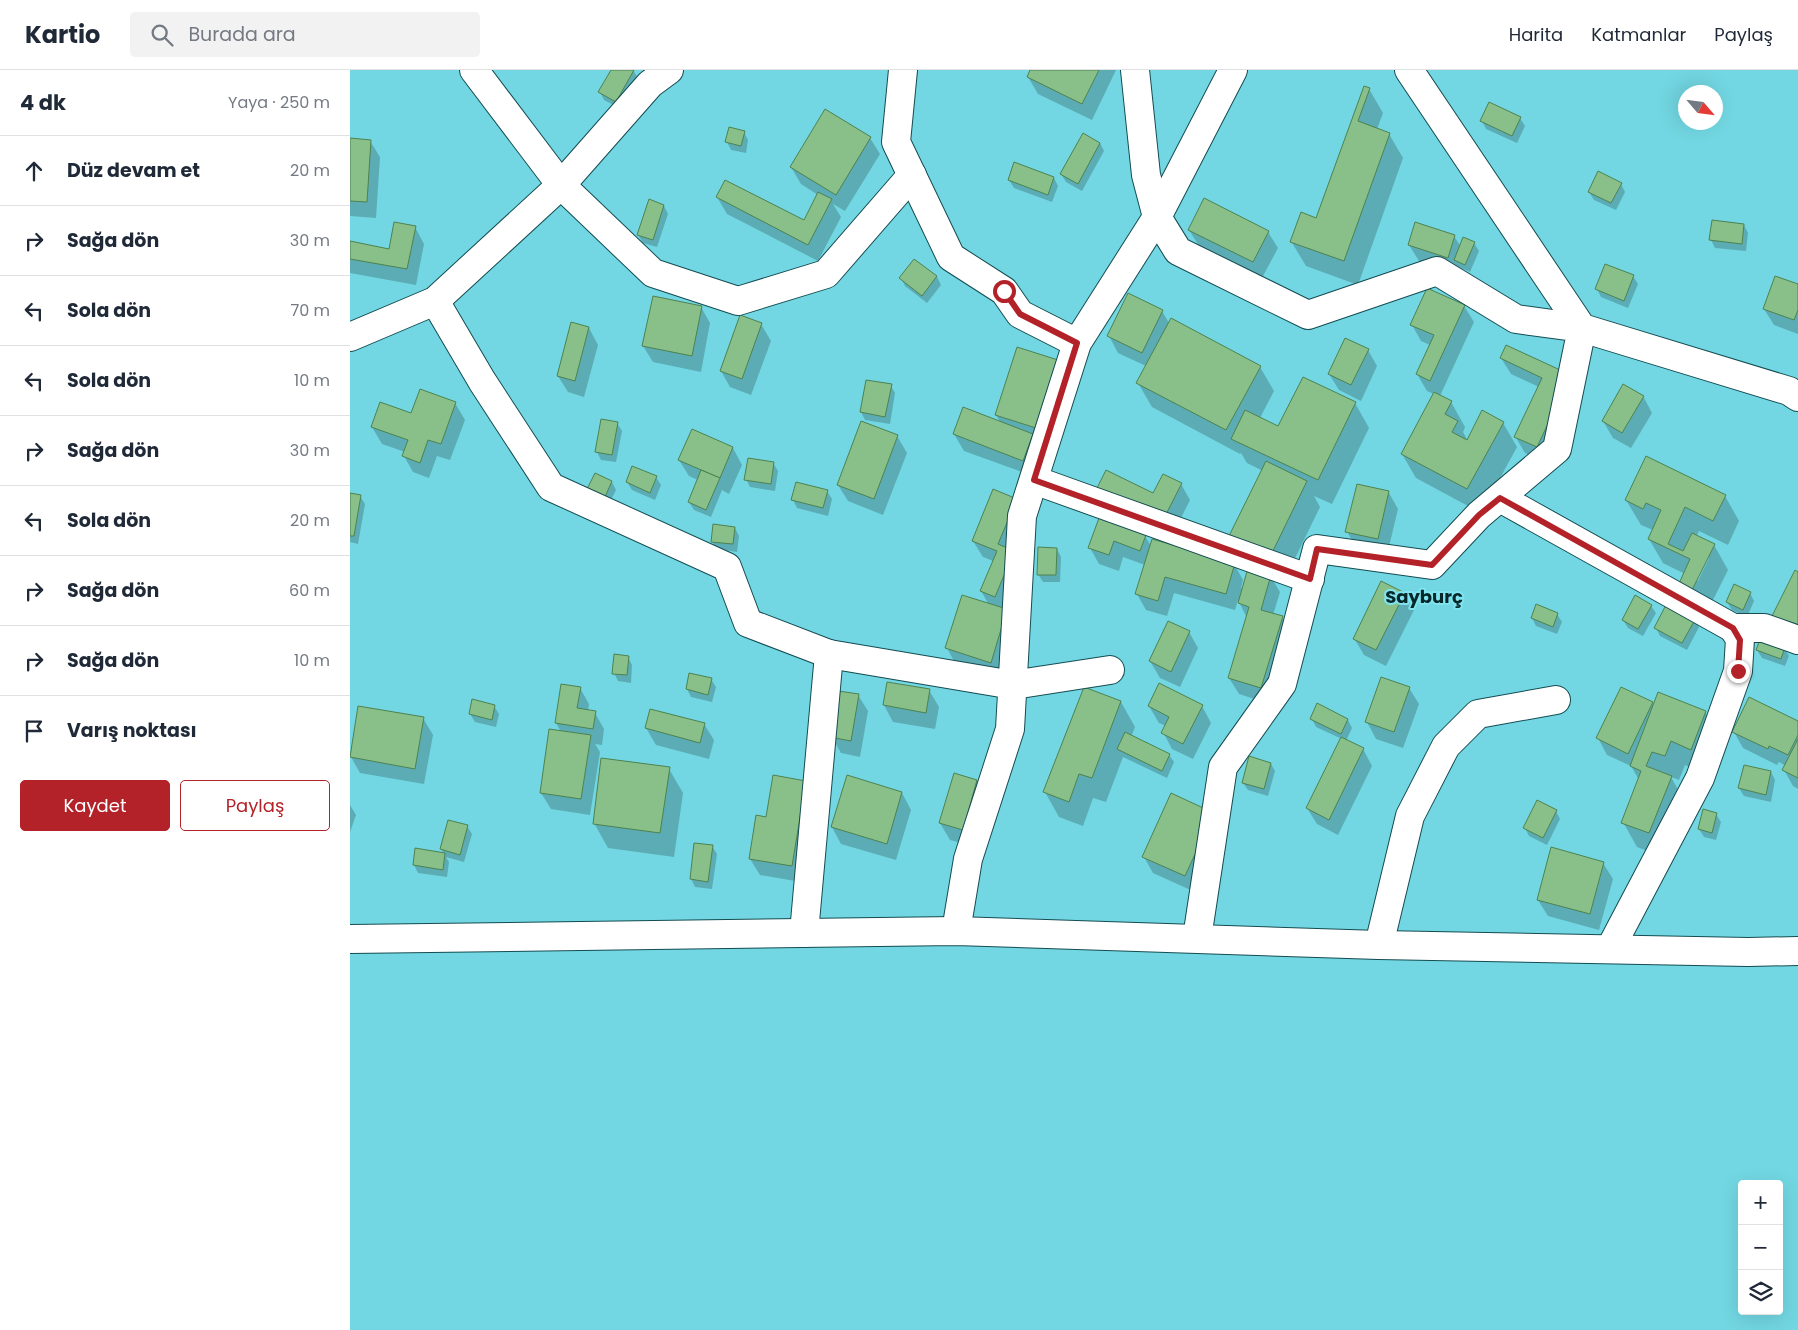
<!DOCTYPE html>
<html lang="tr">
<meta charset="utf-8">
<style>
:root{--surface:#fff;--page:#f2f2f3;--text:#1f2937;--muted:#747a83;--line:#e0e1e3;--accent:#b32228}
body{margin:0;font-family:Poppins,sans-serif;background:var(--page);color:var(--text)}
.controls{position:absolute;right:15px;bottom:15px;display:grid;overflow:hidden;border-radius:5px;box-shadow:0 5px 20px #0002}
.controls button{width:45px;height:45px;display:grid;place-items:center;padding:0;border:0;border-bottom:1px solid var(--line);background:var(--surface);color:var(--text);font:25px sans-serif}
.compass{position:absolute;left:1328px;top:15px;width:45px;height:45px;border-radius:50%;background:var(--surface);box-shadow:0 5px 20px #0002;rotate:118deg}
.stop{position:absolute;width:15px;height:15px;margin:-11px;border:4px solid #b32228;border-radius:50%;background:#fff}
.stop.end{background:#b32228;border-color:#fff;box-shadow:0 1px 5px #0008}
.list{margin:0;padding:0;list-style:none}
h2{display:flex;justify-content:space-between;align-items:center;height:65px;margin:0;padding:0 20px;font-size:21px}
h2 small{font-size:16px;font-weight:400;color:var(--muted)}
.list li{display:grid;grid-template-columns:32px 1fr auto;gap:15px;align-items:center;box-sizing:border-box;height:70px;padding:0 20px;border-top:1px solid var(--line)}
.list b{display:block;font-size:19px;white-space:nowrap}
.list em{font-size:16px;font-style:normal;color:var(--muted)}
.actions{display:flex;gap:10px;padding:15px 20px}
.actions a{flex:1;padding:11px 0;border:1px solid var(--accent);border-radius:5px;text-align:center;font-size:18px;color:var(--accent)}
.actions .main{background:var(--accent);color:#fff}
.icon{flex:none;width:28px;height:28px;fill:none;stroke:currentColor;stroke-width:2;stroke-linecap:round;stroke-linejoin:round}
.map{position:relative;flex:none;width:1448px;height:1260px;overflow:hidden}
header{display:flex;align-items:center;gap:30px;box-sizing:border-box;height:70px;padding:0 25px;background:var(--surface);border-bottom:1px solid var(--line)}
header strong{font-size:24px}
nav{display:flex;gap:28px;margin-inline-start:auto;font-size:18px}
.search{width:350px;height:45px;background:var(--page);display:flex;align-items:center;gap:12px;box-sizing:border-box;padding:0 18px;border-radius:5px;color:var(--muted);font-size:19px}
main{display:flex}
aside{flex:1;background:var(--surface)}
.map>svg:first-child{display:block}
</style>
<header>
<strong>Kartio</strong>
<div class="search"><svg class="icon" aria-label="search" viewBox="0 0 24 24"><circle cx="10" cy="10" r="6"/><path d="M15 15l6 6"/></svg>Burada ara</div>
<nav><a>Harita</a><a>Katmanlar</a><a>Paylaş</a></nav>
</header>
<main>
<aside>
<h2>4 dk<small>Yaya · 250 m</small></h2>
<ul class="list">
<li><svg class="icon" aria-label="ahead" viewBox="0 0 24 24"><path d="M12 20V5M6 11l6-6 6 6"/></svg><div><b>Düz devam et</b></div><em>20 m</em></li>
<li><svg class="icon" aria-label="right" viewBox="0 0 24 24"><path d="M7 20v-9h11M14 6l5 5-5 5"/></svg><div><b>Sağa dön</b></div><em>30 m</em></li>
<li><svg class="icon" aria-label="left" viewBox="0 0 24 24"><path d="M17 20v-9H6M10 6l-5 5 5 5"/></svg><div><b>Sola dön</b></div><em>70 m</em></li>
<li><svg class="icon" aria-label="left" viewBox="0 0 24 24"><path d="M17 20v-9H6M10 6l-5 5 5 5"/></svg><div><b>Sola dön</b></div><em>10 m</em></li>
<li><svg class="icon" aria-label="right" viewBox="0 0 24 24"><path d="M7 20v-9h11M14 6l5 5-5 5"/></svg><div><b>Sağa dön</b></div><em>30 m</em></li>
<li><svg class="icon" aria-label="left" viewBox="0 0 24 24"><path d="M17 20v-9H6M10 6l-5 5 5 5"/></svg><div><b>Sola dön</b></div><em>20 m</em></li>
<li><svg class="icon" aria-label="right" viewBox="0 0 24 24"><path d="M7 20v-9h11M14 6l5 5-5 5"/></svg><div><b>Sağa dön</b></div><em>60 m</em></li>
<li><svg class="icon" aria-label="right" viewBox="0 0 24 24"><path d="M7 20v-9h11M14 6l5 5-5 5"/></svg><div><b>Sağa dön</b></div><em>10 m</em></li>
<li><svg class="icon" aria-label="arrive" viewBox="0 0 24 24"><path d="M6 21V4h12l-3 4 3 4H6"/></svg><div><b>Varış noktası</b></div></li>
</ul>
<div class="actions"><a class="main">Kaydet</a><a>Paylaş</a></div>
</aside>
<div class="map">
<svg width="1448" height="1260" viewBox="0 0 1448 1260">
<rect width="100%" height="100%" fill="#72d7e2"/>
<g fill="#0003" fill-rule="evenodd">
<polygon points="262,0 283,0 288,8 271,39 254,30 250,22"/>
<polygon points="681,0 766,0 742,50 688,24 678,7"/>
<polygon points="1019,19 1033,43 1027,59 1039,64 1053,88 1008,215 956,196 941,171 967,149"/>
<polygon points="1140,34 1170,48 1175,56 1167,73 1136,59 1132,51"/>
<polygon points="394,62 398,70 396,83 381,80 377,72"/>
<polygon points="520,68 530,84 495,141 483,134 491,147 468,191 377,144 367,127 454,152 468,125 451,114 441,97"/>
<polygon points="0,70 20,71 30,87 26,148 0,146"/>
<polygon points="750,73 754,81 732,121 716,112 711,104"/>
<polygon points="704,108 708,116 702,132 664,118 659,110"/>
<polygon points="1271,114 1275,122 1266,140 1244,130 1239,122"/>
<polygon points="314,136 318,144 307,177 293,173 288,165"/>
<polygon points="1394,155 1398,163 1396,181 1365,178 1361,170"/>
<polygon points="65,157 74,174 66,215 0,203 0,173 40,180"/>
<polygon points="839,160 918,162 928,178 912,208 849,176"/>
<polygon points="1104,166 1111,177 1124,173 1129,181 1120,202 1109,197 1107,204 1069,191 1059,175"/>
<polygon points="564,190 587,207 591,215 577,233 555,216 551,208"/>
<polygon points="1283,206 1288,214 1278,238 1251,227 1247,219"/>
<polygon points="1448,216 1448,264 1424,255 1414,239"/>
<polygon points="1114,236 1124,252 1090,326 1101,332 1115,357 1113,362 1118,371 1153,353 1167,377 1131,443 1066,408 1052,384 1084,324 1077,321 1067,304 1080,275 1071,271 1062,255"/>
<polygon points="351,237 360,253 351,302 303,292 293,276"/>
<polygon points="812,241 819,253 910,297 924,321 910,348 929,358 1005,333 1019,358 982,434 964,426 970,437 933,513 921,507 930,522 923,545 932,548 942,564 920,634 889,624 879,608 897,548 888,530 885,540 824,523 817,546 796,540 787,524 795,495 773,487 769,501 749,494 740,478 750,450 795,466 801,476 884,494 893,510 891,518 893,518 899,499 913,401 897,393 891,383 890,384 802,337 788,313 796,296 768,283 759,266"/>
<polygon points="411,254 421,271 401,325 380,317 371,301"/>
<polygon points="239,258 248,275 234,327 218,322 208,306"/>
<polygon points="1018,280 1027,296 1011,331 989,320 979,304"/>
<polygon points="1151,288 1220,306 1196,393 1175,383 1165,366 1189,317 1161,304"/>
<polygon points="707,291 683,406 614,381 604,364 650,352 646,345"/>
<polygon points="541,316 545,323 540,354 515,350 511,342"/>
<polygon points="1293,326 1302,343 1281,378 1263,368 1253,351"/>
<polygon points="105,333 115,350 100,390 87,386 79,408 63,402 54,386 55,382 32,374 22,357 62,344"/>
<polygon points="267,353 272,361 266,392 251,390 247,382"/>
<polygon points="342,361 383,378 392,395 379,424 372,420 361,447 344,440 339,432 348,410 339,406 329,390"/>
<polygon points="547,366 557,383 533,445 498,431 488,415"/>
<polygon points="423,393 428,401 425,421 400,417 396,409"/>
<polygon points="306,407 311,415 305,430 282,420 277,412"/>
<polygon points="262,412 266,420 259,434 243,427"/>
<polygon points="831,414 840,430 821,468 804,425"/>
<polygon points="644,420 676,446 650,609 606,595 597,578 639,535 631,521 643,491 633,487 623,471"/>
<polygon points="477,421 482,429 478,446 447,438 443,430"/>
<polygon points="1039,423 1048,439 1037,485 1006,478 997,461"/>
<polygon points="0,425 10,426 15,434 8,474 0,472"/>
<path d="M 1375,426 L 1389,451 L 1378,475 L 1349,461 L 1346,467 L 1364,475 L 1378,500 L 1354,548 L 1335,504 L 1313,493 L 1299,469 L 1303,460 L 1291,455 L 1276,430 ZM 1357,488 L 1359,488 L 1348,511 L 1346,510 Z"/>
<polygon points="385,458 389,466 387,482 367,479 362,472"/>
<polygon points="707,479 711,487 710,512 693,512 688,504"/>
<polygon points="1400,523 1404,531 1397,547 1382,540 1377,532"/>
<polygon points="1054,524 1064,540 1036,596 1014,585 1004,568"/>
<polygon points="1301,536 1306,543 1293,566 1278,558 1273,550"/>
<polygon points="1207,544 1212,552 1207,564 1186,556 1182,548"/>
<polygon points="1345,549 1349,557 1337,580 1310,566 1306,558"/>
<polygon points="839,562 848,578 830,617 810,608 800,591"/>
<polygon points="1434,578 1439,586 1435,596 1412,588 1407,580"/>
<polygon points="278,587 282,595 281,613 268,611 264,603"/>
<polygon points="361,609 366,617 362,632 341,627 337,619"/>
<polygon points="538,613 579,620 589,637 585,659 543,652 534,635"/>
<polygon points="230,618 239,634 238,641 245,643 254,659 252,675 245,674 250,682 240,745 201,739 191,723 211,662 206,653"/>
<polygon points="735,618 771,632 785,657 781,667 819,685 824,692 817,708 773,687 756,732 743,728 733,756 709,747 695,722"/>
<polygon points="1059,618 1069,634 1053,678 1026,669 1017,652"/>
<polygon points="508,625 518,641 510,687 491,683 482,667"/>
<polygon points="1302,633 1304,637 1355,642 1370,667 1355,704 1335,695 1329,710 1321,707 1335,732 1313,787 1287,777 1273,752 1289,710 1281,696 1257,685 1248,668"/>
<polygon points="144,636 149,644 146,657 125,652 120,644"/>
<polygon points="799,636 852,636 861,653 843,689 822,679 813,662 816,656 809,653"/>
<polygon points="73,648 83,665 74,714 10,703 1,687"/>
<polygon points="962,649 998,650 1002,658 996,671 1013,679 1022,696 988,765 967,754 957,738 992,669 966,657"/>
<polygon points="1448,652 1448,719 1443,716 1434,700 1436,696 1429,692 1427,695 1393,678 1384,662"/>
<polygon points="354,654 364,670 359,689 306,675 296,658"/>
<polygon points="921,694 925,701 918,726 898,720 893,713"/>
<polygon points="319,699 333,723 324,787 258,778 244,753"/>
<polygon points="1421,702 1425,710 1421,732 1394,726 1389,718"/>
<polygon points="626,711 636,727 622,776 600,770 590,753"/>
<polygon points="455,712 451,812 410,805 400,789 417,748"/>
<polygon points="552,723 561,740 546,790 491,774 482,757"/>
<polygon points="0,735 6,745 0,762"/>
<polygon points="1206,741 1210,749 1197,775 1179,766 1175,758"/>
<polygon points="863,744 845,822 803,803 794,787"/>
<polygon points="1366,744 1371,752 1366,770 1354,767 1349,759"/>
<polygon points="117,756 122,764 114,792 96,787 99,792 97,807 68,803 64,795 94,784 91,779"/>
<polygon points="362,776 367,784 362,819 345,817 341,809"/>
<polygon points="1253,793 1263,809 1249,860 1198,846 1188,830"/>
</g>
<g fill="#89c08a" stroke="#4d824f">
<polygon points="261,0 284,0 266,32 248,22"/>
<polygon points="680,0 749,0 732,34 677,7"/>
<polygon points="1014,16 1020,18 1008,51 1040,63 994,191 940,172 951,142 966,148"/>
<polygon points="1139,32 1171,47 1162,66 1130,51"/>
<polygon points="475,39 521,67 486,125 440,97"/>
<polygon points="379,57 395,61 391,76 375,72"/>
<polygon points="733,63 750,73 728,114 710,104"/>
<polygon points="0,68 21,70 17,132 0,131"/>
<polygon points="664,92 704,107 698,125 658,110"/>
<polygon points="1248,101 1272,113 1261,133 1238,122"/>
<polygon points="375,110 454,150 468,122 482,129 458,175 366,127"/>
<polygon points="854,128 919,161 903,192 838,160"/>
<polygon points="299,129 314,135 303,170 287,165"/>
<polygon points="1362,150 1394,154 1392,174 1359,170"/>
<polygon points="44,152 66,156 57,199 0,189 0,171 39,179"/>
<polygon points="1065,152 1105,165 1098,188 1058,175"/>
<polygon points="1113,167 1125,172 1115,195 1104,190"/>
<polygon points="564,189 587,206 572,226 549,208"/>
<polygon points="1255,194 1284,205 1274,231 1245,219"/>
<polygon points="1425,206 1448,214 1448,240 1444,250 1413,239"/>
<polygon points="1077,218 1115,235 1080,311 1066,304 1084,265 1060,255"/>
<polygon points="778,223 813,240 792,283 757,266"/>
<polygon points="303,226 352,236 342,286 292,276"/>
<polygon points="390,245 412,253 392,309 370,301"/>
<polygon points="821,248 911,296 876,360 786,313"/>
<polygon points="221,252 239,257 225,311 207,306"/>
<polygon points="995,268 1019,279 1001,315 978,304"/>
<polygon points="1156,275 1221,305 1187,377 1164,367 1192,308 1150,288"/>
<polygon points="667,277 708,290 686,358 645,345"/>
<polygon points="953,307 1006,332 968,410 881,369 895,340 928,356"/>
<polygon points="516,310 542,314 535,347 510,342"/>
<polygon points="1273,314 1294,326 1272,363 1252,351"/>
<polygon points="70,319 106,332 91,374 78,370 70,393 52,386 58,370 21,357 30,332 61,343"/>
<polygon points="1084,322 1102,331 1095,344 1108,351 1102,362 1117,370 1132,340 1154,352 1117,419 1051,384"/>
<polygon points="613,337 683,364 673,391 603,364"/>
<polygon points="251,349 268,352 262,385 245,382"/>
<polygon points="511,351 548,365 524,429 487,415"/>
<polygon points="342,359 383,377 370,408 328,390"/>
<polygon points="1296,386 1376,425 1363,451 1335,437 1318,474 1333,481 1342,463 1365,474 1340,524 1327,518 1340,489 1298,469 1311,440 1296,433 1293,439 1275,430"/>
<polygon points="398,388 424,392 421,414 394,410"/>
<polygon points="916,391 957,411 919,489 878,468"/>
<polygon points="282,396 307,406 300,423 276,412"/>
<polygon points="351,400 370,408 356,440 338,432"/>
<polygon points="756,400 803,423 813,404 832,413 812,452 746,420"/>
<polygon points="245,403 262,411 255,427 237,419"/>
<polygon points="446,412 478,420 473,438 441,430"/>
<polygon points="1007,414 1039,421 1028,469 995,462"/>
<polygon points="643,419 667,429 648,474 664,481 645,527 630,521 647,481 622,471"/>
<polygon points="0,423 11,425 4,466 0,466"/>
<polygon points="749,448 796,465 790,481 764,471 759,485 738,478"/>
<polygon points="363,454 385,457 383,474 361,472"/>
<polygon points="802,469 885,493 876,524 815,507 808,531 785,524"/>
<polygon points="688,477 707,478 706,505 687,505"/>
<polygon points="898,498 921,505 911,540 933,546 911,618 878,608 899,537 888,533"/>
<polygon points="1445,500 1448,502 1448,566 1419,552"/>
<polygon points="1031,511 1055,523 1026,580 1003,569"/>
<polygon points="1384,514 1401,522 1393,540 1376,532"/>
<polygon points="612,525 657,539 641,593 595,578"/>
<polygon points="1285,525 1302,535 1288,559 1272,550"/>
<polygon points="1317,533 1346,548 1332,573 1304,558"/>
<polygon points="1186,534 1208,543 1203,557 1181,548"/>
<polygon points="818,551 840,561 821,602 799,591"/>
<polygon points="1410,569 1435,577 1431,589 1406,580"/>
<polygon points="264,584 279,586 277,605 262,604"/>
<polygon points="339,603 362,608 358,625 336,619"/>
<polygon points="1031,607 1060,617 1044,662 1015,652"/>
<polygon points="537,612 580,619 576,643 533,635"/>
<polygon points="809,613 853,635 833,674 811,663 819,647 798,636"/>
<polygon points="211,614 231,617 227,638 246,641 243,659 205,653"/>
<polygon points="734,617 771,631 742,708 729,704 719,732 693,722"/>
<polygon points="1271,617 1303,632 1278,684 1246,668"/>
<polygon points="488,621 509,624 501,671 480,667"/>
<polygon points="1308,622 1356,641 1341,680 1321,671 1315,686 1302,682 1296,696 1322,706 1299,763 1271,753 1291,701 1280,696"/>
<polygon points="1399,627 1448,651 1448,665 1438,685 1419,676 1418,679 1382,662"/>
<polygon points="122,629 145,635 142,650 119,644"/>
<polygon points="967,633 998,649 991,664 960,649"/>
<polygon points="8,636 74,647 65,699 0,687"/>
<polygon points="300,639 355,653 350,673 295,658"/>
<polygon points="199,659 241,665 231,729 190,723"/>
<polygon points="775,662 820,684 812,701 767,679"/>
<polygon points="991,667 1014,678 979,750 956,738"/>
<polygon points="1448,669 1448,708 1432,700"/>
<polygon points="899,686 921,693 914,719 892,713"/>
<polygon points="251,688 320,697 310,763 243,754"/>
<polygon points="1394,695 1421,701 1416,725 1388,718"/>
<polygon points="604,703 627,710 613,760 589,753"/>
<polygon points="423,705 456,711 442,796 399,789 406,745 416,747"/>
<polygon points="497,705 552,722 537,774 481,757"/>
<polygon points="821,723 864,743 835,806 792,787"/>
<polygon points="1187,730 1207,740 1193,768 1173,758"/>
<polygon points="1353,739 1367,743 1362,763 1348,759"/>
<polygon points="98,750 118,755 110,785 90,779"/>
<polygon points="344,773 363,775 358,812 340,809"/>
<polygon points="1201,777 1254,792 1240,844 1187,830"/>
<polygon points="65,778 95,783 93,800 63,795"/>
</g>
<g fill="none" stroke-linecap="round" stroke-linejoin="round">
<defs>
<g id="minor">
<polyline points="124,0 211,115 303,203 388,231 476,204 562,105"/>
<polyline points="553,0 546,72 601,187 654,221 670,244 727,273"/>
<polyline points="1059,0 1232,258 1439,321 1448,327"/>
<polyline points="85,231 132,311 201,417 377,497 398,553 479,584 663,615 760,600"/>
<polyline points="0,267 85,231 211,115 300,14 319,0"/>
<polyline points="684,410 960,509"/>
<polyline points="1150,428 1383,558 1414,558 1448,570"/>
<polyline points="606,861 618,789 660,659 672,446 727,273 807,147 796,105 785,0"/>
<polyline points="454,863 479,584"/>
<polyline points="847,868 873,697 932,614 967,479 1082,495 1129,445 1207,379 1232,258 1166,249 1087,201 958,245 828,181 807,147 883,0"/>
<polyline points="1029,875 1060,746 1096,676 1128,644 1206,630"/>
<polyline points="1260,879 1350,708 1388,601 1390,569 1383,558"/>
</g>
<polyline id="tertiary" points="0,869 606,861 1029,875 1398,882 1448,881"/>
</defs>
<use href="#minor" stroke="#144c52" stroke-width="30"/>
<use href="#tertiary" stroke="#144c52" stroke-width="30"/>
<use href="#minor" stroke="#fff" stroke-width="28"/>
<use href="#tertiary" stroke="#fff" stroke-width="28"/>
</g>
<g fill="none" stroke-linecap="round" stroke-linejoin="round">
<polyline stroke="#b32228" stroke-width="6" points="654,221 670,244 727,273 684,410 960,509 967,479 1082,495 1129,445 1150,428 1383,558 1390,570 1388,601"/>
</g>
<g text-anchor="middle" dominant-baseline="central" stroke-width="4" stroke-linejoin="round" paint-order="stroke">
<g font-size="18" font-weight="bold" fill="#05272a" stroke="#7fe4ef">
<text x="1074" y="526">Sayburç</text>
</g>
</g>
</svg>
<div class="controls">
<button>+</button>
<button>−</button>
<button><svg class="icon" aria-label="layers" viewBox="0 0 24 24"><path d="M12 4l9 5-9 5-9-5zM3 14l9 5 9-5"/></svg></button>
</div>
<svg class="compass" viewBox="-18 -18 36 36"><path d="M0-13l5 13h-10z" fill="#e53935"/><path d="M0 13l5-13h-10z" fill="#747a83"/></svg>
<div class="stop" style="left:654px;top:221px"></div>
<div class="stop end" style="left:1388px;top:601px"></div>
</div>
</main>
